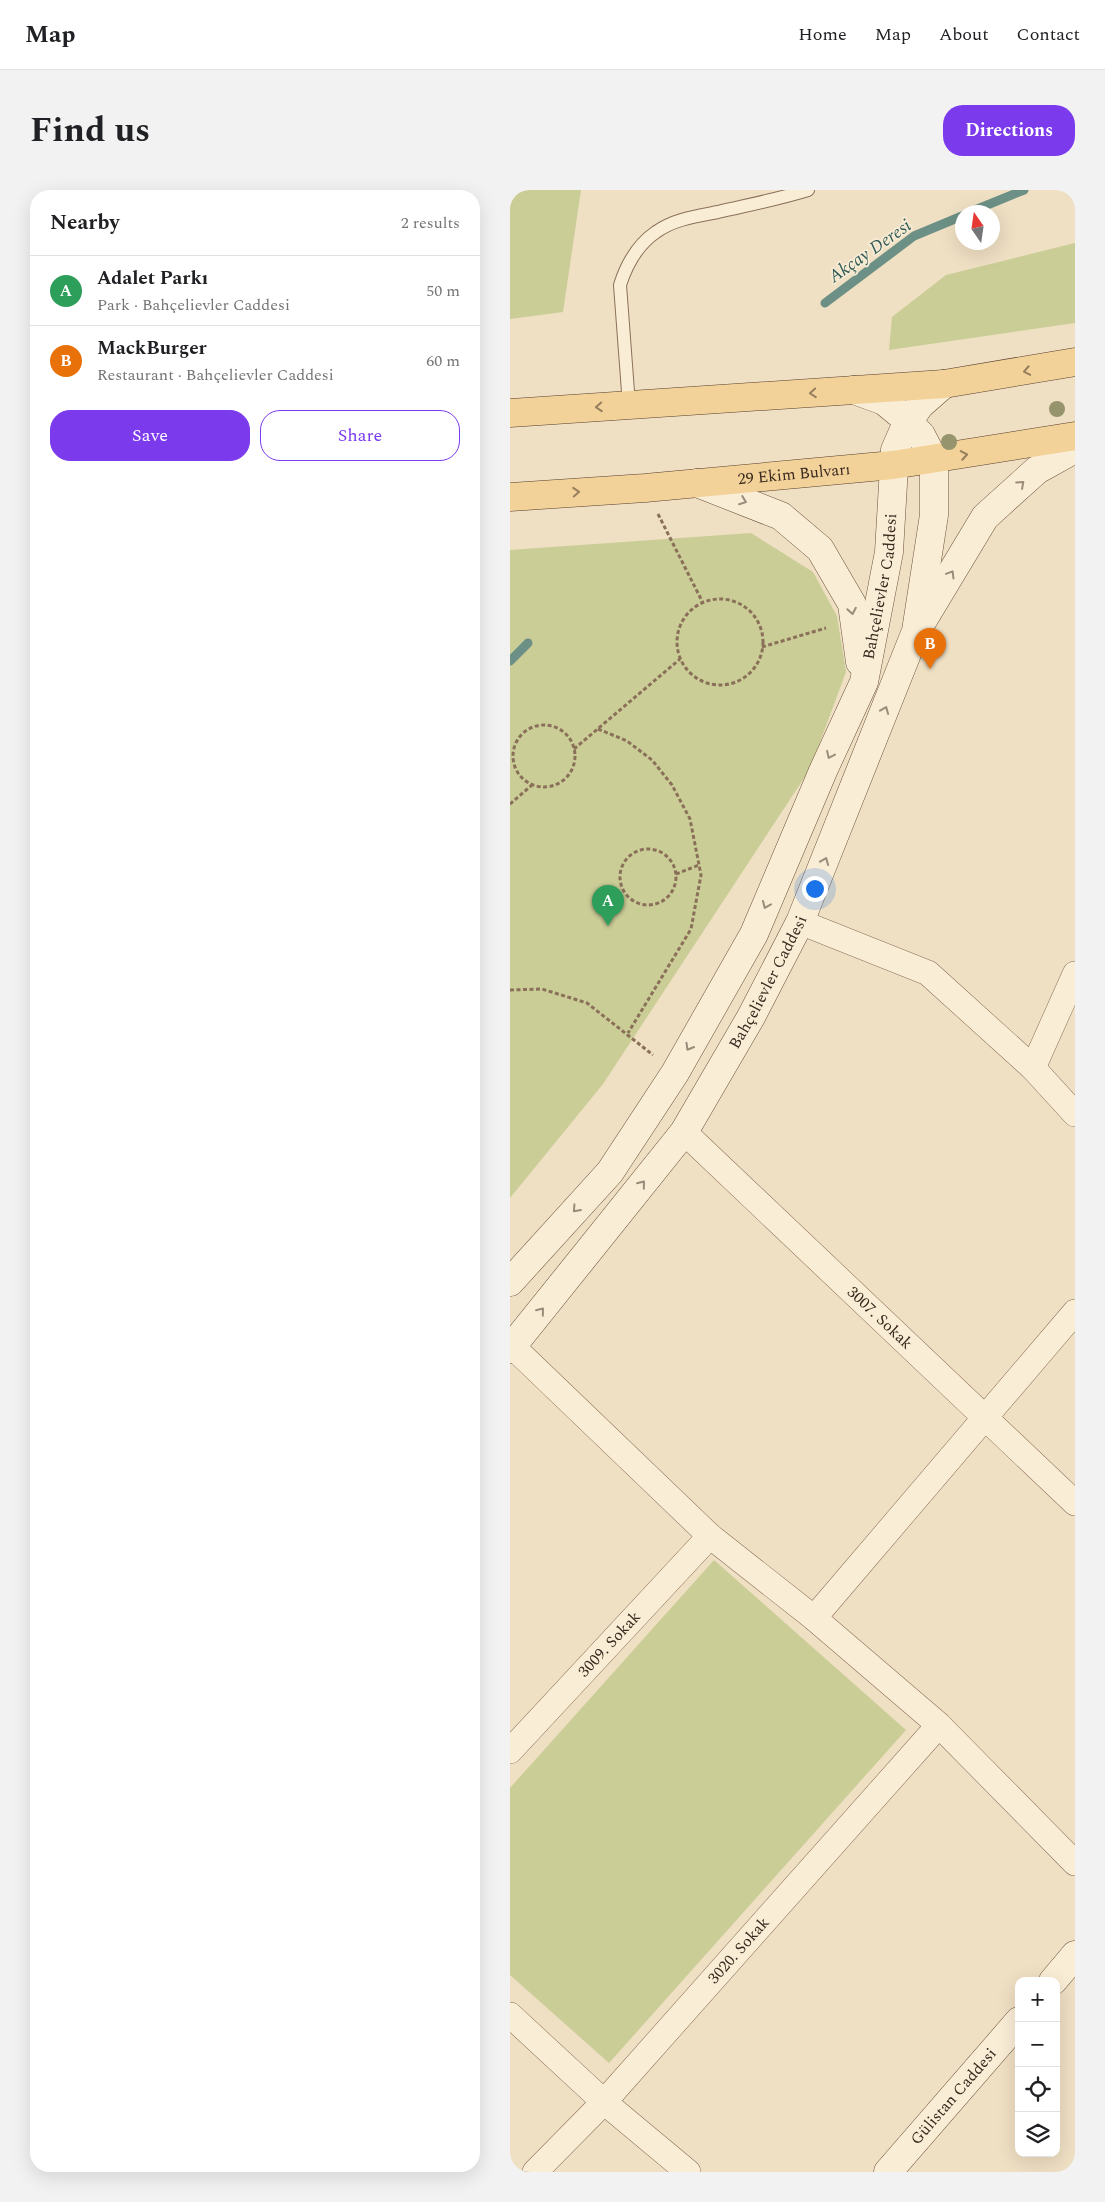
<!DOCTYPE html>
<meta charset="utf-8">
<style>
:root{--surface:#fff;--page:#f2f2f2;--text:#202124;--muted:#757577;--line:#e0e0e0;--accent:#7c3aed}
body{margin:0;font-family:Spectral,serif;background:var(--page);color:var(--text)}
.controls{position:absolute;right:15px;bottom:15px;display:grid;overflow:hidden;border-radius:10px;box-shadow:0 5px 20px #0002}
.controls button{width:45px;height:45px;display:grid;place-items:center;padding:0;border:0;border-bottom:1px solid var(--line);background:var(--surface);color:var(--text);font:25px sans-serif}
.compass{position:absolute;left:445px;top:15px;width:45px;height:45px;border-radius:50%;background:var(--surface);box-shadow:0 5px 20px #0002;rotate:347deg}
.you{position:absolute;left:304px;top:698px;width:18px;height:18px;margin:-12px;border:4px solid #fff;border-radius:50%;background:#1a73e8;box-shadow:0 0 0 8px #1a73e833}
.badge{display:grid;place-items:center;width:32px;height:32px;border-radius:50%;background:var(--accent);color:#fff;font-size:16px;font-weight:700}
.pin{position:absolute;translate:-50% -41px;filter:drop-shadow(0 1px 2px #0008)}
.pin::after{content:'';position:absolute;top:26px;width:18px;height:15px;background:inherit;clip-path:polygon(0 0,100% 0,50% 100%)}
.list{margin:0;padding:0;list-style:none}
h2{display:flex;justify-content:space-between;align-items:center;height:65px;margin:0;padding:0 20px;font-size:21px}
h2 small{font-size:16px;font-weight:400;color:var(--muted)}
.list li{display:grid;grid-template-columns:32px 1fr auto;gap:15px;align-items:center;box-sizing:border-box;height:70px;padding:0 20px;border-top:1px solid var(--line)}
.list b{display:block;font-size:19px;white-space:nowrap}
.list p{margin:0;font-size:16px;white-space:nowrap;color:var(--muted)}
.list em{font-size:16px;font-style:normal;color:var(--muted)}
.actions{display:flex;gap:10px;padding:15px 20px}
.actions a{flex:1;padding:11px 0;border:1px solid var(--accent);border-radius:20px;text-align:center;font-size:18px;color:var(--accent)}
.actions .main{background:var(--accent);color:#fff}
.icon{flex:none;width:28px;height:28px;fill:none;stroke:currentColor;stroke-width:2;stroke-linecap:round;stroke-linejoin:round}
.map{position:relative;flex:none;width:565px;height:1982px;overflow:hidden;border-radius:20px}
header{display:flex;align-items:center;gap:30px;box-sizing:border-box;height:70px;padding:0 25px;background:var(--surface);border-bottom:1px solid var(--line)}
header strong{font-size:24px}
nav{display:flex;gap:28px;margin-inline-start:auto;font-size:18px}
.intro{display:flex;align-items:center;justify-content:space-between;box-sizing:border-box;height:120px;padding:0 30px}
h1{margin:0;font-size:35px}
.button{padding:12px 22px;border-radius:20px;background:var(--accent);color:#fff;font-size:18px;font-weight:700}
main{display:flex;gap:30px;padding:0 30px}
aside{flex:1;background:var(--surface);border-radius:20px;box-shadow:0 5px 20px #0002}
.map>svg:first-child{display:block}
</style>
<header>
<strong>Map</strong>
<nav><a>Home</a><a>Map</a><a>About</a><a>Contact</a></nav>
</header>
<div class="intro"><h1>Find us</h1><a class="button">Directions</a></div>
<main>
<aside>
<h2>Nearby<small>2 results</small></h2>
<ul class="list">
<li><span class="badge" style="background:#2e9e5b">A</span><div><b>Adalet Parkı</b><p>Park · Bahçelievler Caddesi</p></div><em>50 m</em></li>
<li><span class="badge" style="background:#e8710a">B</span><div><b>MackBurger</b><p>Restaurant · Bahçelievler Caddesi</p></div><em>60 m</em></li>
</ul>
<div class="actions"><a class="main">Save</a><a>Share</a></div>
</aside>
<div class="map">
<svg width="565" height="1982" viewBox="0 0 565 1982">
<rect width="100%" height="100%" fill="#efdfc3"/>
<g fill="#cacd96">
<polygon points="0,0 71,0 53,122 0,129"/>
<polygon points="565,53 565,133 379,160 382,127 436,85"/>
<polygon points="241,343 303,382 327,426 336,482 300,579 93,894 0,1008 0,360"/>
<polygon points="204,1370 396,1540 99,1873 0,1785 0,1598"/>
</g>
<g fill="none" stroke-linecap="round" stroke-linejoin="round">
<g stroke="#6c9085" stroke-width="9">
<polyline points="460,22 514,0"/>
<polyline points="315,113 404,46 452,26"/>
<polyline points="0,471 18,453"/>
</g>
<defs>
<path id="lane" d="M 119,215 L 110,95 C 117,73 127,55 146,42 C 164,29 187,26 208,22 C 238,15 269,9 298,0"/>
<g id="street">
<polyline points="290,732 418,783 523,878 565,924"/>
<polyline points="523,878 565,784"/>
<path id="s1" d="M 174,942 L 565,1313"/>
<polyline points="2,1156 200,1346 304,1428 429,1535 565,1673"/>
<polyline points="304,1428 565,1122"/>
<path id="s2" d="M 0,1561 L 200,1346"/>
<polyline points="0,1825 94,1912 178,1982"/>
<path id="s3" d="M 25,1982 L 94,1912 L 429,1535"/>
</g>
<g id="secondary">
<polyline points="187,293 271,326 310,359 342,414 350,472"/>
<polyline points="413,430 475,327 527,280 565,259"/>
<path id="s4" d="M 0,1092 L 100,982 L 165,883 L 244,744 L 313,581 L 354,492 L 379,362 L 385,260 L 396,235 L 410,215 L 434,194"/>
<path id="s5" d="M 0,1159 L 174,942 L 241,827 L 290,732 L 406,441 L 424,325 L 424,270 L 411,245 L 391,225 L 374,211 L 344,200"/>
<polyline points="543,1791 565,1765"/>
<path id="s6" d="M 378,1982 L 509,1831"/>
</g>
<g id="primary">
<polyline points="0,223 434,194 565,172"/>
<path id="s7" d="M 0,307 L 135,298 L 383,275 L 565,246"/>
</g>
</defs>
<use href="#lane" stroke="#8a7059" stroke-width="14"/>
<use href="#street" stroke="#8a7059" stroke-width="26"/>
<use href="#secondary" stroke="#6b513c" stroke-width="29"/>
<use href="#primary" stroke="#573f2d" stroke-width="29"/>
<g stroke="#8a7059" stroke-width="3" stroke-dasharray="4 2.5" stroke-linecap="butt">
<polyline points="148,324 193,413"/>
<circle cx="210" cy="452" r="43"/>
<polyline points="252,457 316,438"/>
<circle cx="34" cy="566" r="31"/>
<polyline points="88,539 117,551 142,570 162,595 180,629 191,685 181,739 118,843"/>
<polyline points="64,559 170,469"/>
<polyline points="0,614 22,595"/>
<circle cx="138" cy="687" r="28"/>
<polyline points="166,684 189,675"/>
<polyline points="0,800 32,799 77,813 143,865"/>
</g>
<use href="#lane" stroke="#faedd6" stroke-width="12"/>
<use href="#street" stroke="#faedd6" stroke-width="25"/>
<use href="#secondary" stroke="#faedd6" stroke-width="28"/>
<use href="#primary" stroke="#f3d29a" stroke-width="28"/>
</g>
<g fill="#95946c">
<circle cx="547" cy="219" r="8"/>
<circle cx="439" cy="252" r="8"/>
</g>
<defs><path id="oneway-chevron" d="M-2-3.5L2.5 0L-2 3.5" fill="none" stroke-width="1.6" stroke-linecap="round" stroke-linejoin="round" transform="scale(1.25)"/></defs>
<g stroke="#967e5c">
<use href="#oneway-chevron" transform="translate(517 181) rotate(169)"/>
<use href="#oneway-chevron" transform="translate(303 203) rotate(176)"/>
<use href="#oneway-chevron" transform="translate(89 217) rotate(176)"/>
<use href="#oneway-chevron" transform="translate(454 265) rotate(-10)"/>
<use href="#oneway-chevron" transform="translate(66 302) rotate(-4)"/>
</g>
<g stroke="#9a8b7a">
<use href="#oneway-chevron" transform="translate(511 294) rotate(-42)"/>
<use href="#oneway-chevron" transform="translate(233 311) rotate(21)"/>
<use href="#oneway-chevron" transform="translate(441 384) rotate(-59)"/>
<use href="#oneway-chevron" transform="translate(342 421) rotate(80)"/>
<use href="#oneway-chevron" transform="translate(375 520) rotate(-68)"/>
<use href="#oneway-chevron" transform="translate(320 565) rotate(115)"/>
<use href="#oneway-chevron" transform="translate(315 671) rotate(-68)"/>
<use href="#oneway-chevron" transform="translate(256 715) rotate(113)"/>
<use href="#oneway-chevron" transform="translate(179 857) rotate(120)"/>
<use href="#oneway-chevron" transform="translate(132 994) rotate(-51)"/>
<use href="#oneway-chevron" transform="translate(66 1019) rotate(132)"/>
<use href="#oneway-chevron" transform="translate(31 1121) rotate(-51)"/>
</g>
<g text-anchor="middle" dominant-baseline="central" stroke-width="4" stroke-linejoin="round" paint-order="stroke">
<g font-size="16" fill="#39291e" stroke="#f6ead3">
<text stroke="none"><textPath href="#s7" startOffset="285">29 Ekim Bulvarı</textPath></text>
<text stroke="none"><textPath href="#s4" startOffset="799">Bahçelievler Caddesi</textPath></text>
<text stroke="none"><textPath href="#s5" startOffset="450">Bahçelievler Caddesi</textPath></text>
<text stroke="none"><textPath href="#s1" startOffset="270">3007. Sokak</textPath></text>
<text stroke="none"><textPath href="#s2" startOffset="146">3009. Sokak</textPath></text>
<text stroke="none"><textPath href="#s3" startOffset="301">3020. Sokak</textPath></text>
<text stroke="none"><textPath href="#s6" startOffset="100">Gülistan Caddesi</textPath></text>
</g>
<g font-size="18" font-style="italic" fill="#2d5954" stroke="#f6ead3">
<text transform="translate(360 61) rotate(-35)">Akçay Deresi</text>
</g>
</g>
</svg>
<div class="controls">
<button>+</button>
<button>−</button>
<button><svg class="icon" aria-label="locate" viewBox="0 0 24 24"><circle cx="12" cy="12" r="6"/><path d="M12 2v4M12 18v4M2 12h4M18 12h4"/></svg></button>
<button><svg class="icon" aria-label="layers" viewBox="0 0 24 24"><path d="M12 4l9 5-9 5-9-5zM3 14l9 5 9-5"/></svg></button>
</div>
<svg class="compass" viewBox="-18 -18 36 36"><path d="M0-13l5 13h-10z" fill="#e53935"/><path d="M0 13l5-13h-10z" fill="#757577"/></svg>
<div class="you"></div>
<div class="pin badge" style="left:98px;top:736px;background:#2e9e5b">A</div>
<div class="pin badge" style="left:420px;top:479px;background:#e8710a">B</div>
</div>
</main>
